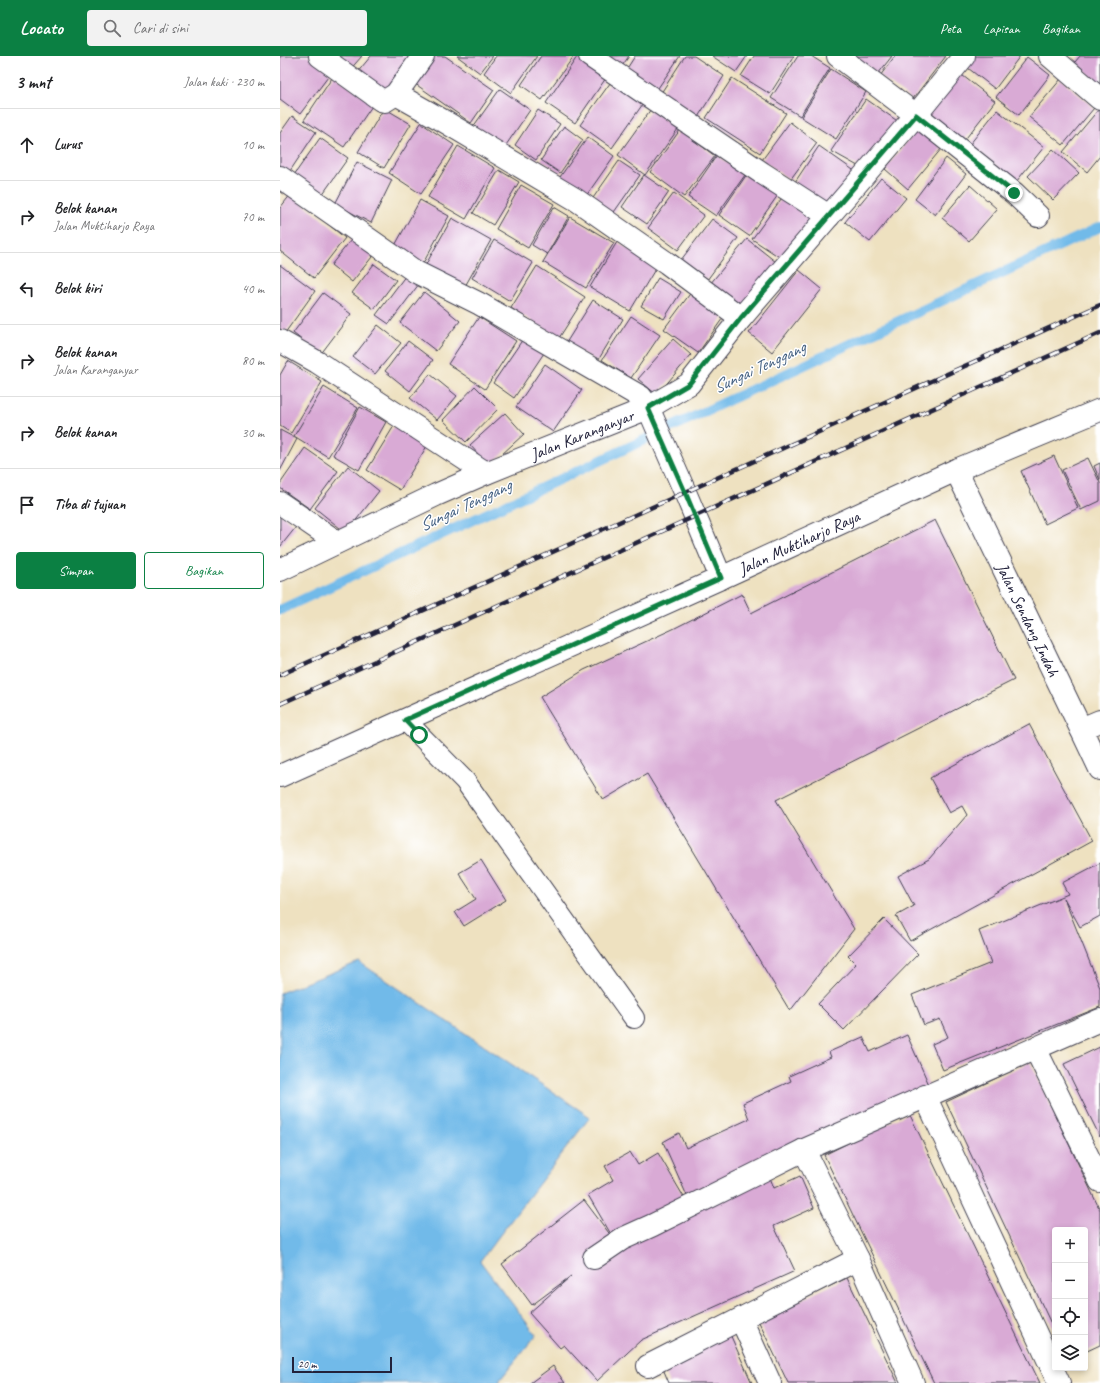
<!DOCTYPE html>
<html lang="id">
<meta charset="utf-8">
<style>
:root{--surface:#fff;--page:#f2f2f2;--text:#202124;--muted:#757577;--line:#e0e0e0;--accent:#0b8043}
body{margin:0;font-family:Caveat,sans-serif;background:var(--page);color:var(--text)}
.controls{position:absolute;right:12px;bottom:12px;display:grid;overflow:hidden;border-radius:4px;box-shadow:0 2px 6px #0003}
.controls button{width:36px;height:36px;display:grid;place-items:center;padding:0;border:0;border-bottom:1px solid var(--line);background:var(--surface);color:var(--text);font:20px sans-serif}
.scale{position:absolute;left:12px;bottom:10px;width:100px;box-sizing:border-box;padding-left:4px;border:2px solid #22223b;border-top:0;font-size:11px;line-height:14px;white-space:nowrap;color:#22223b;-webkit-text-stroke:3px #fff;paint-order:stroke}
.stop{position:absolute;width:12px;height:12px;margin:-9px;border:3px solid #0b8043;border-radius:50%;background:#fff}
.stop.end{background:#0b8043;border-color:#fff;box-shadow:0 1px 4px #0008}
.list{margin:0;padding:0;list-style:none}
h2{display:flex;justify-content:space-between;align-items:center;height:52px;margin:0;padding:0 16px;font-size:17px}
h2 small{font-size:13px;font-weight:400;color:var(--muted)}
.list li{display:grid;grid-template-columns:26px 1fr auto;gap:12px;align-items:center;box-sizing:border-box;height:72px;padding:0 16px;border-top:1px solid var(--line)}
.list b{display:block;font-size:15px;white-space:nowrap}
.list p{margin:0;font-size:13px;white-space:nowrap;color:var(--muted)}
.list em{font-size:13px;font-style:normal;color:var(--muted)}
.actions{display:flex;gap:8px;padding:12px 16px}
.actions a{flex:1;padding:9px 0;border:1px solid var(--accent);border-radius:4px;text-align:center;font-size:14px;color:var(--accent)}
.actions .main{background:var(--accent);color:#fff}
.icon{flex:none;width:22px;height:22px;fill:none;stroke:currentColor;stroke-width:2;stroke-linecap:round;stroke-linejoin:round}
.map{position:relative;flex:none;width:820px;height:1327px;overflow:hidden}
header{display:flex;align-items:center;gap:24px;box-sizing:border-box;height:56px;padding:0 20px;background:var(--accent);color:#fff}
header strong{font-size:19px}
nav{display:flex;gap:22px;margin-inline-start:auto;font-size:14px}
.search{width:280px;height:36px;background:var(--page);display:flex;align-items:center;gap:10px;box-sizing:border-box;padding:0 14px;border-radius:4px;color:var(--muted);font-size:15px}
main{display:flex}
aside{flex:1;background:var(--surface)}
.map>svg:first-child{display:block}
</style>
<header>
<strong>Locato</strong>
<div class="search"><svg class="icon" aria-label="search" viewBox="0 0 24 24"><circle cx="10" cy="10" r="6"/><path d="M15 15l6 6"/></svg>Cari di sini</div>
<nav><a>Peta</a><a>Lapisan</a><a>Bagikan</a></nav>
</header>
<main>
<aside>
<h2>3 mnt<small>Jalan kaki · 230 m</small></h2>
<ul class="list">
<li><svg class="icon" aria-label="ahead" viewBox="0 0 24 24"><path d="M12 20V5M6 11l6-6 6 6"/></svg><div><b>Lurus</b></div><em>10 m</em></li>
<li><svg class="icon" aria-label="right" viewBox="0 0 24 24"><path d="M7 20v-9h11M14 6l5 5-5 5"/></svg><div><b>Belok kanan</b><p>Jalan Muktiharjo Raya</p></div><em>70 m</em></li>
<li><svg class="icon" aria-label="left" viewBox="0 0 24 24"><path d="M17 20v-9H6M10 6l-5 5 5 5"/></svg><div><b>Belok kiri</b></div><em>40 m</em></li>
<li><svg class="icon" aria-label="right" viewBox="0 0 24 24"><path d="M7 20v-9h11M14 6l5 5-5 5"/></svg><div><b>Belok kanan</b><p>Jalan Karanganyar</p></div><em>80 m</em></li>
<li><svg class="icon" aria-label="right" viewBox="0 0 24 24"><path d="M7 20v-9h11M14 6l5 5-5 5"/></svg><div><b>Belok kanan</b></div><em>30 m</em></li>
<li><svg class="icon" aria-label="arrive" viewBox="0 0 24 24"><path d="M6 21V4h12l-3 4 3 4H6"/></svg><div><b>Tiba di tujuan</b></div></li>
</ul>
<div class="actions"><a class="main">Simpan</a><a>Bagikan</a></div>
</aside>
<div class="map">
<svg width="820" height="1327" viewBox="0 0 820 1327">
<rect width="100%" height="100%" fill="#fff"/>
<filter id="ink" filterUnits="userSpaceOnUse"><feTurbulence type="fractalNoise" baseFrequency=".025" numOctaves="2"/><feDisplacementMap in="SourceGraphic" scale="8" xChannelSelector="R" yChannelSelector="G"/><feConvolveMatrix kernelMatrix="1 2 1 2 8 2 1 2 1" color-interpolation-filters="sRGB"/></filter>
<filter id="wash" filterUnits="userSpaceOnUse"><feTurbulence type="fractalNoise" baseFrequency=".012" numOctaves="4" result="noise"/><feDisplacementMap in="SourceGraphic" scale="16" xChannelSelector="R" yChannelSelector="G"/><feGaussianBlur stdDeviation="0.9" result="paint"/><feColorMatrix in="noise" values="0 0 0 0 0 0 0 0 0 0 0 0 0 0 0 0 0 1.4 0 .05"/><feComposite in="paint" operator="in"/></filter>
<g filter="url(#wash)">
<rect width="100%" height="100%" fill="#eee1c0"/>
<polygon fill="#71bae9" stroke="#4a6e92" points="79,906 310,1061 200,1205 256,1279 219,1325 221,1327 0,1327 0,937"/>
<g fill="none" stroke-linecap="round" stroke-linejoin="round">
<polyline stroke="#71bae9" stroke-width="10" points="0,554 820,171"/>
</g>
<g id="blocks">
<g fill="#d9aad5">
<polygon points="0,0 28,0 51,17 20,58 0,43"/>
<polygon points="50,0 82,0 68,16"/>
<polygon points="91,0 136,0 104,41 76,18"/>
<polygon points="153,0 165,0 214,34 191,67 134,27"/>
<polygon points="177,0 213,0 200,17"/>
<polygon points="216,0 257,0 231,37 204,17"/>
<polygon points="261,0 294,0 262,44 241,29"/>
<polygon points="323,0 349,0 340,13"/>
<polygon points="355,0 400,0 376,35 346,14"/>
<polygon points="405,0 414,0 444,20 418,61 381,37"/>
<polygon points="432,0 467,0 456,16"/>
<polygon points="474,0 514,0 490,38 461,20"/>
<polygon points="518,0 531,0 550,12 520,60 491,42"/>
<polygon points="573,0 612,0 598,18"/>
<polygon points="615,0 666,0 632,44 600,20"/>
<polygon points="690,0 740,0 715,33 684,9"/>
<polygon points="800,0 820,0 820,29 795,6"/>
<polygon points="297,1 326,22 295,67 266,47"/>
<polygon points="747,1 770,19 739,59 716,41"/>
<polygon points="551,13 586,36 556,83 521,61"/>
<polygon points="678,16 715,45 683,86 645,57"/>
<polygon points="54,19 94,47 64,91 24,64"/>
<polygon points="452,22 506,57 480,97 426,62"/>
<polygon points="333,23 365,45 332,92 300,69"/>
<polygon points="781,23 814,52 783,89 749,61"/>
<polygon points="220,33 250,54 224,92 193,71"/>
<polygon points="586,43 623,69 585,114 551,95"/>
<polygon points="104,52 131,68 104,112 78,96"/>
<polygon points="371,53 398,73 365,119 338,99"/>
<polygon points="819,53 820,54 820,100 807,116 783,96"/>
<polygon points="258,54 280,68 256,104 235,89"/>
<polygon points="717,54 764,91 736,126 690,88"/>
<polygon points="12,60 36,76 8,118 0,112 0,77"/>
<polygon points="510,66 537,87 510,124 482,104"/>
<polygon points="141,67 174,89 141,138 109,117"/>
<polygon points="284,70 303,84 280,117 261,104"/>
<polygon points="638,72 662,92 628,133 605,113"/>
<polygon points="400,74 435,100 404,141 370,116"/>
<polygon points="308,81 334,100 306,140 280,121"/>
<polygon points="40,82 68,102 42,139 14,119"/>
<polygon points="178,90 215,112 186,163 148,141"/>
<polygon points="539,90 576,116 550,154 513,129"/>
<polygon points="773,93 799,117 773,144 748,120"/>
<polygon points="437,99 465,119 436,160 408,141"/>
<polygon points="666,102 686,118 655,159 635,143"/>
<polygon points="339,105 360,119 332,159 311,145"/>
<polygon points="77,106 112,124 91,167 55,148"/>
<polygon points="219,114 239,126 213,169 193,157"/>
<polygon points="467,118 498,139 469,180 439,159"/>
<polygon points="364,119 389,136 367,168 342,151"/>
<polygon points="601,122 626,142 590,186 565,166"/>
<polygon points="241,129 274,148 248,192 216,173"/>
<polygon points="690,129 717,153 689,185 662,162"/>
<polygon points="394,137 424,159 398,194 368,172"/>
<polygon points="11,138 65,182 34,222 0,195 0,152"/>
<polygon points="504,139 542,166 507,206 472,183"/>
<polygon points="140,144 169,160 141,211 112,195"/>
<polygon points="274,151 289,160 267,198 252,189"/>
<polygon points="290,161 334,187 306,232 263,206"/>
<polygon points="172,162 211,184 184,232 145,210"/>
<polygon points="432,163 458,182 427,224 401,204"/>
<polygon points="75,179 96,196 72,226 51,209"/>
<polygon points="467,183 501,210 464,256 430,228"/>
<polygon points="214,184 253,207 230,245 192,222"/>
<polygon points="337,186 377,210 350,255 310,231"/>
<polygon points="94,208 116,224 94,253 72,237"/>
<polygon points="0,209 35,235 5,277 0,273"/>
<polygon points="257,210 305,241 279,282 231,252"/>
<polygon points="519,214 542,233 492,296 469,277"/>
<polygon points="126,219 139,228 109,268 96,259"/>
<polygon points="378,222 401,236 384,263 361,250"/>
<polygon points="412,235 445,259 418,297 384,273"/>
<polygon points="144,236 180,265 156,295 120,267"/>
<polygon points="43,237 71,258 40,299 13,277"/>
<polygon points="313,244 343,263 317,306 286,287"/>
<polygon points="351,260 380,279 351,322 322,304"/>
<polygon points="199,261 236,285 205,333 168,308"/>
<polygon points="98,269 121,287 95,318 73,301"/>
<polygon points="243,283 264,297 234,342 213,327"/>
<polygon points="393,283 411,299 377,339 358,323"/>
<polygon points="128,285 153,304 130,335 105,315"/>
<polygon points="8,305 42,326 11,377 0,370 0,319"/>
<polygon points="265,308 302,334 273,376 236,351"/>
<polygon points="150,318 177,340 157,364 130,342"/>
<polygon points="195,330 218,353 186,386 163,364"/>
<polygon points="44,331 78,352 48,401 14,380"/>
<polygon points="80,351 106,366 79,414 53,399"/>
<polygon points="225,357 244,378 209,410 190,389"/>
<polygon points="114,370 147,390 120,434 87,414"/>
<polygon points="0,374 17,383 0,415"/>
<polygon points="25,392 58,415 30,453 0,432 0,428"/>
<polygon points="774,400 798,452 765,468 741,415"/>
<polygon points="808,402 820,427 820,445 801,454 782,414"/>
<polygon points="820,407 820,424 814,410"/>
<polygon points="68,410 99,435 66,477 35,452"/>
<polygon points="0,458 16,471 0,491"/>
<polygon points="655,464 734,624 496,744 574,873 510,955 367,718 323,744 260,641 304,614 393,573 462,538 471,557"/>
<polygon points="749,668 812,785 630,885 616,860 634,850 618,820 649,803 687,759 682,750 669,757 650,722"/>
<polygon points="201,804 226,844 184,870 175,856 196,843 179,817"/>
<polygon points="820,807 820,860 800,871 784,842 820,932 820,951 663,1014 652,988 668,981 660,963 644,969 632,939 711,907 699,875 788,838 782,827"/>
<polygon points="604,863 638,898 564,974 538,948 576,908 568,900"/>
<polygon points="627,979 650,1031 408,1142 383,1086 399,1077 406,1092 469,1063 463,1047 511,1025 509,1020 551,1001 549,996 583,981 590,996"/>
<polygon points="820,991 820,1081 784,1008"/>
<polygon points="750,1006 820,1154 820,1289 805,1296 805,1174 775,1174 775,1276 666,1046"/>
<polygon points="629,1057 733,1272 760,1327 654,1327 544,1099"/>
<polygon points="350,1096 358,1109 378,1097 405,1143 489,1119 494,1132 520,1120 534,1152 494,1170 515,1215 361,1284 317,1325 284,1289 280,1292 249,1257 291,1220 252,1249 222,1208 304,1144 335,1185 308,1139 333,1124 325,1110"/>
<polygon points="567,1222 618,1327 508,1327 478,1264"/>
<polygon points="449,1276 472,1327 389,1327 381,1308"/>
<polygon points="273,1310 285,1327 250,1327"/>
</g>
</g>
</g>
<g filter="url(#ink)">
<use href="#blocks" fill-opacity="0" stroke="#413f4f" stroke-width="1"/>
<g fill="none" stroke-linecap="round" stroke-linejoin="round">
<defs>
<polyline id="service" points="125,664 185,725 354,962"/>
<g id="minor">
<polyline points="40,0 101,44 105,45 116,38 143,0"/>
<polyline points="310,0 482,117 549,160"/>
<polyline points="558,0 636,59 734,137 758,160"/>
<polyline points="770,0 820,43"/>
<polyline points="116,38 162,64 295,143 387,207 461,262"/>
<polyline points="0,121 136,216 200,248 361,341 367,349 405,436 441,522"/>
<polyline points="0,285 37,306 206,417"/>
<path id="s1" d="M 676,414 L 801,673 L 820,713"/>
<polyline points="0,447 57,486"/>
<path id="s2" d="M 0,514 L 156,439 L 206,417 L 368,352 L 409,328 L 461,262 L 636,59 L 684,0"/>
<polyline points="801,673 820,665"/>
<polyline points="755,992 820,1125"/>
<polyline points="645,1040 779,1327"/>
<polyline points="524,1094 578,1203 633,1327"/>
<polyline points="314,1202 342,1183 373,1169 524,1094 820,964"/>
<polyline points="461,1263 490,1327"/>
<polyline points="368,1310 578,1203"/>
</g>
<g id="tertiary">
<path id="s3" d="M 0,720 L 441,522 L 676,414 L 820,354"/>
</g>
</defs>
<use href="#service" stroke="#413f4f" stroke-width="22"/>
<use href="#minor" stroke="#413f4f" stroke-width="24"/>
<use href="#tertiary" stroke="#413f4f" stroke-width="24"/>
<use href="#service" stroke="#fff" stroke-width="20"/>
<use href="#minor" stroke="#fff" stroke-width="22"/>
<use href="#tertiary" stroke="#fff" stroke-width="22"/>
<defs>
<g id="rail">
<polyline points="0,619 820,249"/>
<polyline points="0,648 820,277"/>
</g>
</defs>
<use href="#rail" stroke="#22223b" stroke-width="4.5"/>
<use href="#rail" stroke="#fff" stroke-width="3" stroke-dasharray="9" stroke-linecap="butt"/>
</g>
</g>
<g fill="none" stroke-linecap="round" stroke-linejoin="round" filter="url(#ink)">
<polyline stroke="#0b8043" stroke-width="5" points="139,679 125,664 441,522 405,436 368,352 409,328 461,262 636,59 734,137"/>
</g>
<g text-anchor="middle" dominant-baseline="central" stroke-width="3" stroke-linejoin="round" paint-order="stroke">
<g font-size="17" fill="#22223b" stroke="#fff">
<text stroke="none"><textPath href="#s2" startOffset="331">Jalan Karanganyar</textPath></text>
<text stroke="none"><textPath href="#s3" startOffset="569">Jalan Muktiharjo Raya</textPath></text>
<text stroke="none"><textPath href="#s1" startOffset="166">Jalan Sendang Indah</textPath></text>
</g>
<g font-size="18" font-style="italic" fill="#425f81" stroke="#fff">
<text transform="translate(479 311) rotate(-25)">Sungai Tenggang</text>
<text transform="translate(185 449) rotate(-25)">Sungai Tenggang</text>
</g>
</g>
</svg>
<div class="controls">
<button>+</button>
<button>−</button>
<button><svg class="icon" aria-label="locate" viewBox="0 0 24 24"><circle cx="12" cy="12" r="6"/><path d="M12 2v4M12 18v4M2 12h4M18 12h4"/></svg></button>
<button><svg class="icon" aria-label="layers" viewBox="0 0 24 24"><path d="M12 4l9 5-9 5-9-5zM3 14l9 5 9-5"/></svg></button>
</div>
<div class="scale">20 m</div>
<div class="stop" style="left:139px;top:679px"></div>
<div class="stop end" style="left:734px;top:137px"></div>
</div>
</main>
